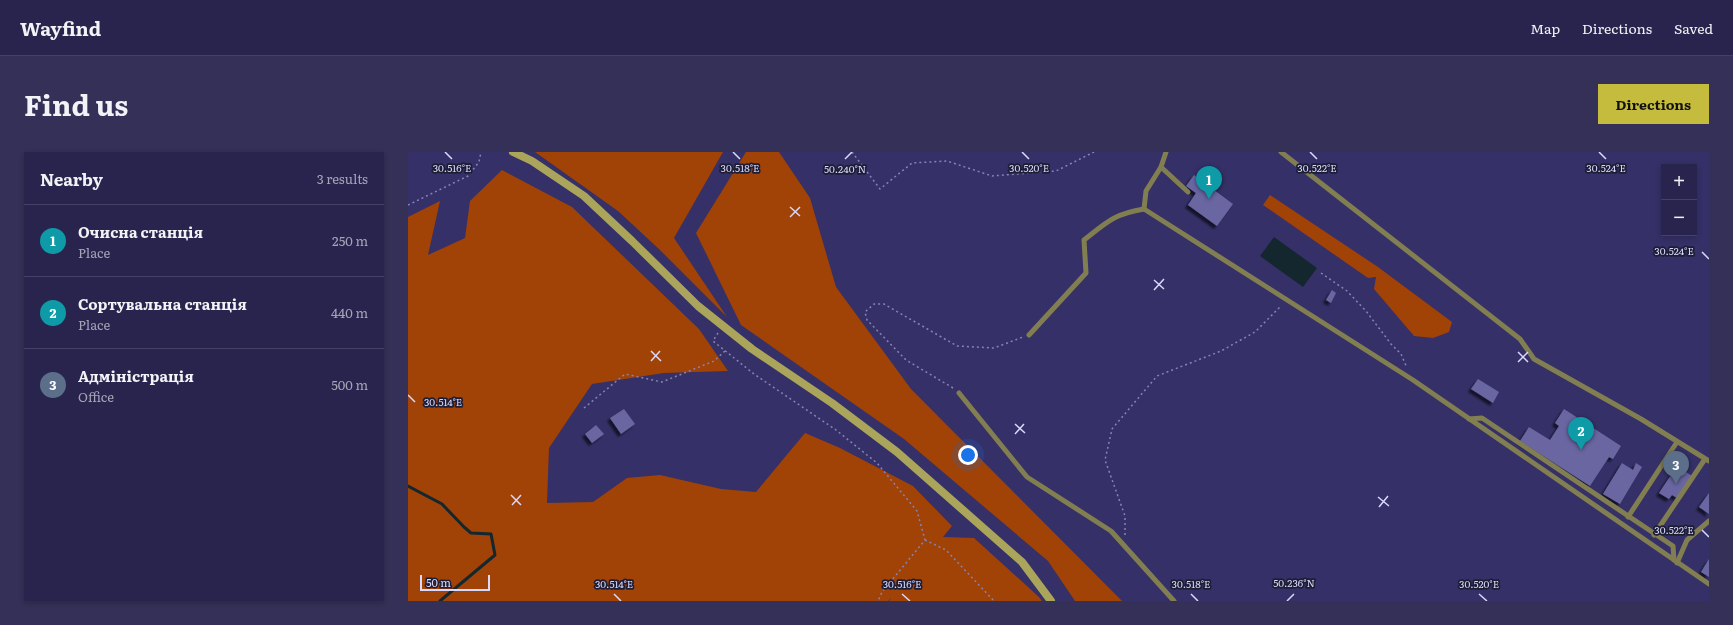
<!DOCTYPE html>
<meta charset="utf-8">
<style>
:root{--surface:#28244d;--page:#343057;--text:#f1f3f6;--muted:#a5a4b6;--line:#444165;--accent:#c5bc3d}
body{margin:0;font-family:Literata,serif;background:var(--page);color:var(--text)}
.controls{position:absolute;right:12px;top:12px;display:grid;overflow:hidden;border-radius:0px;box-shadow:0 2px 6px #0003}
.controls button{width:36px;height:36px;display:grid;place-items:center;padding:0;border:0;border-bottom:1px solid var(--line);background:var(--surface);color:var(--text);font:20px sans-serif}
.scale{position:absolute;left:12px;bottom:10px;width:70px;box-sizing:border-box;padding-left:4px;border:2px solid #d9d9fb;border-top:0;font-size:11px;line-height:14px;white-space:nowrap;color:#d9d9fb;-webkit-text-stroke:3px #1e1d36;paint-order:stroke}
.you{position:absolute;left:560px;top:303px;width:14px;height:14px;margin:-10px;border:3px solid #fff;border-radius:50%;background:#1a73e8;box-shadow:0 0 0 6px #1a73e833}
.badge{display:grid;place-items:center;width:26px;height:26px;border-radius:50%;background:var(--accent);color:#fff;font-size:13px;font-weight:700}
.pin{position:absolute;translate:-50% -33px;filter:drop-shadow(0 1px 2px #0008)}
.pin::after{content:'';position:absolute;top:21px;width:14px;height:12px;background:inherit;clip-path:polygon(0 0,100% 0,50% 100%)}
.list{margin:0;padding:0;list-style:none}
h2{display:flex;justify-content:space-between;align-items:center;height:52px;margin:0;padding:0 16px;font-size:17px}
h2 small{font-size:13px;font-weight:400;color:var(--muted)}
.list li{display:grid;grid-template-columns:26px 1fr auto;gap:12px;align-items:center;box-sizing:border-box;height:72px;padding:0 16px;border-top:1px solid var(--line)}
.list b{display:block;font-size:15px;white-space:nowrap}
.list p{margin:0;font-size:13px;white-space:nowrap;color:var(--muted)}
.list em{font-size:13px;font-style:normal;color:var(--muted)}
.map{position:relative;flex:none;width:1301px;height:449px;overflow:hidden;border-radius:0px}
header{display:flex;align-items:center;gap:24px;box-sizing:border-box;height:56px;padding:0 20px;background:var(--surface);border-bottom:1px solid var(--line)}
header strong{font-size:19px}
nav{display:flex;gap:22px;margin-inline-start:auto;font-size:14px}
.intro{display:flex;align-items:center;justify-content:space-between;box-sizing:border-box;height:96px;padding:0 24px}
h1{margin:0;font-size:28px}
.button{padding:10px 18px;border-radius:0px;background:var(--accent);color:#111;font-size:14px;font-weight:700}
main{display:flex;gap:24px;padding:0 24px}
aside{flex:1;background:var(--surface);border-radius:0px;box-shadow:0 2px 6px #0003}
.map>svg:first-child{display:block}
</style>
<header>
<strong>Wayfind</strong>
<nav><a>Map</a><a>Directions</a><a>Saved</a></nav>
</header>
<div class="intro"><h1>Find us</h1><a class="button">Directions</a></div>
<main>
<aside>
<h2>Nearby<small>3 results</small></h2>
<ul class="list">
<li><span class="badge" style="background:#0f9aa8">1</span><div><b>Очисна станція</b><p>Place</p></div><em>250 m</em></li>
<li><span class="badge" style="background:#0f9aa8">2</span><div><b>Сортувальна станція</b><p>Place</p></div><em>440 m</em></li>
<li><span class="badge" style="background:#5c6f8a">3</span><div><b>Адміністрація</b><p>Office</p></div><em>500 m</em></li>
</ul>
</aside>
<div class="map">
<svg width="1301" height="449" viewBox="0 0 1301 449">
<defs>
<filter id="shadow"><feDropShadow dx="-3" dy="3" stdDeviation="1" flood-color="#0009"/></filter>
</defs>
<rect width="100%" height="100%" fill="#353067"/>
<g fill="#a14206">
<polygon points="127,0 315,0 266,86 319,165 252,98 210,59"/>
<polygon points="338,0 371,0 402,46 428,135 503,237 714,449 667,449 640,409 496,287 333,173 288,81"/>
<polygon points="94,18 164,55 291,177 320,219 256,221 184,232 141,296 139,351 185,350 219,326 252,323 313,337 348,340 397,281 432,296 505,334 544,374 535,385 566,386 631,445 634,449 481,449 483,446 480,449 0,449 0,65 32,49 20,103 57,86 62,49"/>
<polygon points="862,43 970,115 1044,170 1041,180 1025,186 1006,184 966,137 968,125 960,126 855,53"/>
</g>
<polygon fill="#14272f" points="866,85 909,116 895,135 852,104"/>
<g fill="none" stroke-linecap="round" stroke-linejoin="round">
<polyline stroke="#14272f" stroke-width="3" points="0,334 34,352 56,375 63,381 83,382 87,403 32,449"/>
</g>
<g fill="#6966a2" filter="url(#shadow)">
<polygon points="786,23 825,52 809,74 780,53 788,41 778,34"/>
<polygon points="924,138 928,141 923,151 918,148"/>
<polygon points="1070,227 1091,240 1085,251 1063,237"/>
<polygon points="216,257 227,272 213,282 202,266"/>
<polygon points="1156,257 1213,294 1205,307 1201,305 1182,334 1112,289 1121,275 1142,288 1151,274 1147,271"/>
<polygon points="188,273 196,282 184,291 177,282"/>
<polygon points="1214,311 1225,318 1228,311 1234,315 1212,352 1195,342"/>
<polygon points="1269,314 1284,324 1269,346 1264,343 1261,347 1251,341"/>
<polygon points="1301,341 1301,362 1291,355"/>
<polygon points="1301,407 1301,425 1293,420"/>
</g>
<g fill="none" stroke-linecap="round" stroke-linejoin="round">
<g stroke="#8784b1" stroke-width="1.5" stroke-dasharray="2 3" stroke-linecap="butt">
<polyline points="444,0 472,37 504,11 539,9 584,24 648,19 686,0"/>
<polyline points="0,53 60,24 71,10 73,0"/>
<polyline points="913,121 939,139 958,159 983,192 993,202 999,216"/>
<polyline points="310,181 305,189 346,222 428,278 469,311 509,359 517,388 474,440 470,449"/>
<polyline points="545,236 498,208 459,168 457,160 466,152 476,152 549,194 586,196 615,185"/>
<polyline points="176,256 217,222 254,230 306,209 317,199"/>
<polyline points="717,383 717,364 697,308 704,277 749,224 813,199 847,180 873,154"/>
<polyline points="517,388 538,398 586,449"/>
</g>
<g stroke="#817e51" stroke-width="5">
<polyline points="873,0 1112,187 1126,207 1233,267 1301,309"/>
<polyline points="753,15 780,40"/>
<polyline points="736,57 738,39 753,15 758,0"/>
<path d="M 621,183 L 678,121 L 676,88 C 699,70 706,62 736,57 L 1005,228 L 1301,432"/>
<polyline points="551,241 619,325 703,379 766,449"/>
<polyline points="1061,267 1074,266 1265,394 1266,408"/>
<polyline points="1220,365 1269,290"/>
<polyline points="1246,383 1297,307"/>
<polyline points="1269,411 1279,388 1301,369"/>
</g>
<polyline stroke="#aaa55a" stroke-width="8" points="105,0 124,9 176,44 224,89 290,154 344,197 424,251 489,300 614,410 643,449"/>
</g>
<path fill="none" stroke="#d9d9fb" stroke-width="1.5" d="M 37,0 L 44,7M 325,0 L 332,7M 614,0 L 621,7M 902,0 L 909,7M 1191,0 L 1198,7M 437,7 L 444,0M 382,55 L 392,64M 382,65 L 392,55M 1294,100 L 1301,107M 746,128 L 756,137M 746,138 L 756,127M 243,199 L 253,209M 1110,200 L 1120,210M 243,209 L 252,199M 1110,210 L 1120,200M 0,243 L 7,250M 607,272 L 617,281M 607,282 L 616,272M 103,343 L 113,353M 970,345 L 981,354M 104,353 L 113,343M 971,355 L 980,344M 1294,378 L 1301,385M 206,442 L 213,449M 494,442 L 502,449M 783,442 L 790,449M 1071,442 L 1079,449M 879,449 L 886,442"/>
<g font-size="10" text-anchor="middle" fill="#d9d9fb" stroke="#1e1d36" stroke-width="3.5" stroke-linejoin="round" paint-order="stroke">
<text x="44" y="20">30.516°E</text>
<text x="332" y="20">30.518°E</text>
<text x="621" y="20">30.520°E</text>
<text x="909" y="20">30.522°E</text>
<text x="1198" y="20">30.524°E</text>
<text x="437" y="21">50.240°N</text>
<text x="1266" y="103">30.524°E</text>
<text x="35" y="254">30.514°E</text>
<text x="1266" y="382">30.522°E</text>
<text x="886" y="435">50.236°N</text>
<text x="206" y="436">30.514°E</text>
<text x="494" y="436">30.516°E</text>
<text x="783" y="436">30.518°E</text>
<text x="1071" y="436">30.520°E</text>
</g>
</svg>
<div class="controls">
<button>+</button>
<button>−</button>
</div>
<div class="scale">50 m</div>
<div class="you"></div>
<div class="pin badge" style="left:801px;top:47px;background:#0f9aa8">1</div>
<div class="pin badge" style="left:1173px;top:298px;background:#0f9aa8">2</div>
<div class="pin badge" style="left:1268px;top:332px;background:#5c6f8a">3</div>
</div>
</main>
